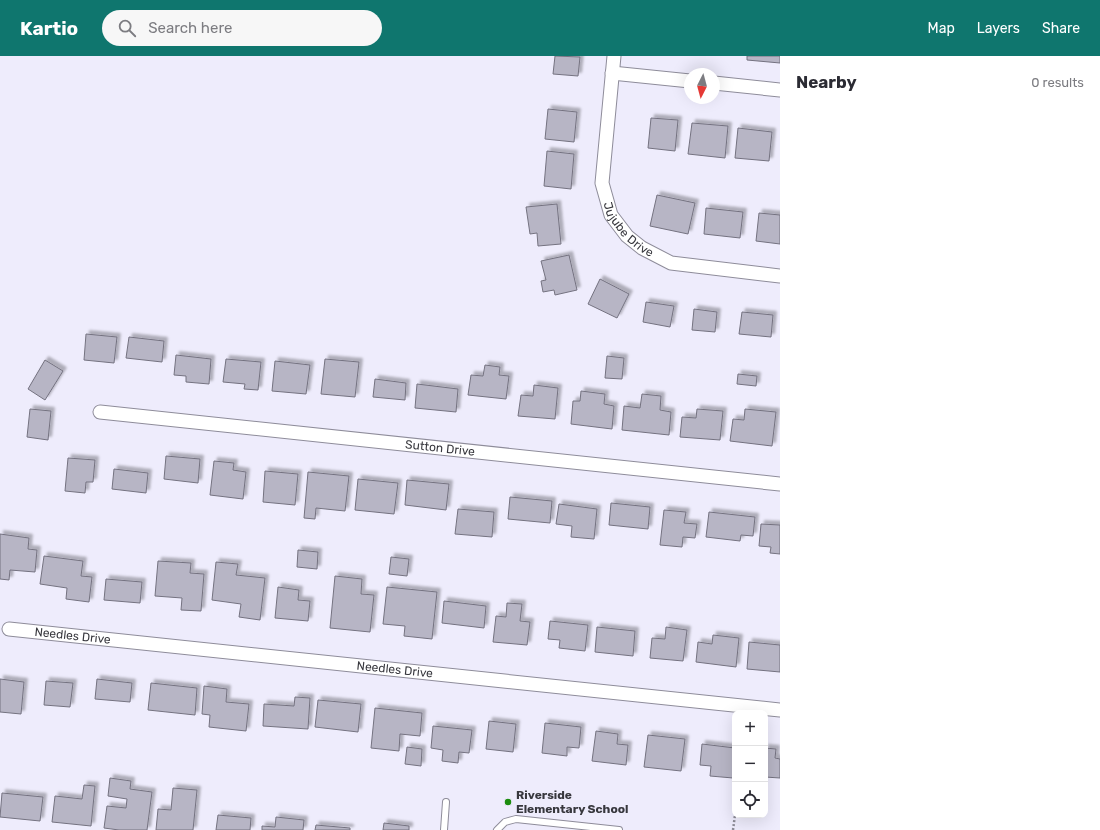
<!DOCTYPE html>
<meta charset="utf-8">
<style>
:root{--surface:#fff;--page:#f7f7f7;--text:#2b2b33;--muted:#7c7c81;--line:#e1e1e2;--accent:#0f766e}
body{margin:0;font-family:Rubik,sans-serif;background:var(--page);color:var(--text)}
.controls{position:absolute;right:12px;bottom:12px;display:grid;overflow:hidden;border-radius:8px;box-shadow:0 4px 16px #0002}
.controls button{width:36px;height:36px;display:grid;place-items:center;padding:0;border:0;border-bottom:1px solid var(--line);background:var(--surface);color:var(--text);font:20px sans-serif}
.compass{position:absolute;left:684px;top:12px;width:36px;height:36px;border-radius:50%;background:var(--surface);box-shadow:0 4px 16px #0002;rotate:186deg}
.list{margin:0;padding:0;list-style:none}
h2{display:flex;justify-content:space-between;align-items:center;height:52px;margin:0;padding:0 16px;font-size:17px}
h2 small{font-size:13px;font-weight:400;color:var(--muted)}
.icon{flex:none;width:22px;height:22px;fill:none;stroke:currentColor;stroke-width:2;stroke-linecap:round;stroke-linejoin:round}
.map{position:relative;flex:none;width:780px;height:774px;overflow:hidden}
header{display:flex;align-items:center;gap:24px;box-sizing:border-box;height:56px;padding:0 20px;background:var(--accent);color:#fff}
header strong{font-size:19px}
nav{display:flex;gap:22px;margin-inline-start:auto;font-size:14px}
.search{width:280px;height:36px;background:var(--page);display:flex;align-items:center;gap:10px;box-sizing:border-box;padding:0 14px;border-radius:22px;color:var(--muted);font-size:15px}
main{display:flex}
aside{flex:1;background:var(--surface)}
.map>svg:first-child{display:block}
</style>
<header>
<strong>Kartio</strong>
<div class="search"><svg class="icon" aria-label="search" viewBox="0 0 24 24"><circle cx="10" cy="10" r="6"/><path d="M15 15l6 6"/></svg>Search here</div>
<nav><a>Map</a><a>Layers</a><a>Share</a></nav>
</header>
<main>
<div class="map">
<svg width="780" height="774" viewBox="0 0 780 774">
<defs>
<filter id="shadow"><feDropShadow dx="3.5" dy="-3.5" stdDeviation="1" flood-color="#0004"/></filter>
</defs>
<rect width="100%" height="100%" fill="#eeecfc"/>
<g fill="#b7b5c5" stroke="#747280" filter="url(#shadow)">
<polygon points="555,0 580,1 578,20 553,18"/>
<polygon points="747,0 780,0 780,7 747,4"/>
<polygon points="548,53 577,56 574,86 545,83"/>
<polygon points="651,62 678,64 675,95 648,92"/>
<polygon points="692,67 728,70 725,102 688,98"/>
<polygon points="738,72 772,76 769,105 735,102"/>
<polygon points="547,95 574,98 571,133 544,130"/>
<polygon points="657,139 695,147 688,178 650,170"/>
<polygon points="557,148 561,188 538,190 537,177 530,178 526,151"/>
<polygon points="706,152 743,156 740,182 704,178"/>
<polygon points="759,157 780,159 780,188 756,185"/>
<polygon points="569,199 577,234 555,239 554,234 543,236 541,225 546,224 541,205"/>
<polygon points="600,223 629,238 617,262 588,248"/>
<polygon points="646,246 674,250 670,271 643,266"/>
<polygon points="694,253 717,256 715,276 692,274"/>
<polygon points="742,256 773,259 771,281 739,278"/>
<polygon points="86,278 117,281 114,307 84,304"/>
<polygon points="129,281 164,285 162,306 126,302"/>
<polygon points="176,299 211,303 209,328 186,326 186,320 174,319"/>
<polygon points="607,300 624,302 622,323 605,322"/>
<polygon points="226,303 261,306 258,334 244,333 245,328 223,326"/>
<polygon points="325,303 359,306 355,341 321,338"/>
<polygon points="45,304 63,315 45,344 28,333"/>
<polygon points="275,305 310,309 306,338 272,335"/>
<polygon points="485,309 500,311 499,319 509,320 506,343 468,339 471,319 483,320"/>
<polygon points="738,318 757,320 756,330 737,328"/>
<polygon points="375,323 406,327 405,344 373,341"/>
<polygon points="417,328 458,333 456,356 415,352"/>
<polygon points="534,329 558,332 555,363 518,360 521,339 533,340"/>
<polygon points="581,335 605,338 604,348 614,350 612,373 571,368 573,345 580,345"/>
<polygon points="642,338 661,340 660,354 671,356 669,379 622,374 624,350 640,352"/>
<polygon points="30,353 51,355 48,384 27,381"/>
<polygon points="697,353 723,355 720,384 680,381 682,361 696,362"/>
<polygon points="745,353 776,356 772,390 730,385 733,363 744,364"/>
<polygon points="166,400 200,403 198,427 164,423"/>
<polygon points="68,402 95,404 93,426 86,426 85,437 65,435"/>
<polygon points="214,405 234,407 233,414 246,416 243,443 210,439"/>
<polygon points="114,413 148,417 146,437 112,433"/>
<polygon points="265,415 298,418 295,449 263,446"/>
<polygon points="308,416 349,420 345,455 316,452 315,463 304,462"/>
<polygon points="358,423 398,427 394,458 355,454"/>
<polygon points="407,424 449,428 446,454 405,449"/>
<polygon points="510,441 552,445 550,467 508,463"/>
<polygon points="611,447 650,451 648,473 609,469"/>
<polygon points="559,448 597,453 594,483 571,481 572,470 556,468"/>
<polygon points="458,453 494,456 492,481 455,478"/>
<polygon points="664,454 686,456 684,467 697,468 695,482 683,481 682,491 660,489"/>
<polygon points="709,456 755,461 753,480 741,479 740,485 706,481"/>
<polygon points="761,468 780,469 780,498 770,497 771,491 759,490"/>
<polygon points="0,478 29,482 28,493 37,494 35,516 10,514 9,524 0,523"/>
<polygon points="298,494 318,496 317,513 297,511"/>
<polygon points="44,500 83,505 81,520 92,521 89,546 66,543 67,532 40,528"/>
<polygon points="391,501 409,503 407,520 389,518"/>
<polygon points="158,505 191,507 190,517 204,518 201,555 181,554 182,542 155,540"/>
<polygon points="216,506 238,508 236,519 265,522 260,564 239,561 241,548 212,544"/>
<polygon points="335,520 362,523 361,538 374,539 370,576 330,572"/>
<polygon points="106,523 142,526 140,547 104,544"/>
<polygon points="278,531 299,534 298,544 310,545 308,565 275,562"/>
<polygon points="387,531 437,536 432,583 404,580 405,570 383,568"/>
<polygon points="444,545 486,550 484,572 442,567"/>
<polygon points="507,547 522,548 520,565 530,566 527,589 493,586 496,560 506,561"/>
<polygon points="550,565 588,569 585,595 559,592 560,584 548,583"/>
<polygon points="597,571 635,575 633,600 595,596"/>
<polygon points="666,571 687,574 683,605 650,602 652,582 665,583"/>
<polygon points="713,579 739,582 736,611 696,606 698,586 712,588"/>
<polygon points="749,586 780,589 780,616 747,613"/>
<polygon points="0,623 24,626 21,658 0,656"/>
<polygon points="97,623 132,627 130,646 95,643"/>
<polygon points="46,625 73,627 70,651 44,649"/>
<polygon points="151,627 197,632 195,659 148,654"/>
<polygon points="204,630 227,633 226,646 249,648 246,675 209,671 210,659 202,658"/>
<polygon points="295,641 310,642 308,673 263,670 264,648 294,650"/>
<polygon points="318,644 361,648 358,676 315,671"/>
<polygon points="375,652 422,657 420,680 400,678 399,695 371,692"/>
<polygon points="489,665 516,668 513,696 486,693"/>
<polygon points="545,667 581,671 579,692 567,691 567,700 542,697"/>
<polygon points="433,670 472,674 469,697 459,696 458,707 442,705 443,694 431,692"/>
<polygon points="596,675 618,678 617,688 628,689 626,709 592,705"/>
<polygon points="648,679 685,683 681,715 644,711"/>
<polygon points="702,688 735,692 733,722 710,720 711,710 700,709"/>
<polygon points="407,691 422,693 421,710 405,708"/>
<polygon points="765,692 776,693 775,702 780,703 780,722 765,721"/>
<polygon points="110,722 131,725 130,733 152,736 147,774 119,774 104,772 107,750 126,752 127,743 108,740"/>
<polygon points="84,729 95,730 91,770 52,766 55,740 82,743"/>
<polygon points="173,732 197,734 193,774 156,774 158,753 171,754"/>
<polygon points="2,737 43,741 40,765 0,761"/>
<polygon points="218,759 251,762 250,774 216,774"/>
<polygon points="276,761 304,764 303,774 262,774 262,770 275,771"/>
<polygon points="384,767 409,770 409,774 383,774"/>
<polygon points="316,769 350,772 350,774 315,774"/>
</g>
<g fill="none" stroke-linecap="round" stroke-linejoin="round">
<defs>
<g id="service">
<polyline points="444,774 446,746"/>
<polyline points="497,774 505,766 516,763 619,774"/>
</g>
<g id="minor">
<path id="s1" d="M 614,0 L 602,127 L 611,159 L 627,180 L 642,192 L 671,207 L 780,220"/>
<polyline points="612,17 690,25"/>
<polyline points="714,27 780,34"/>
<path id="s2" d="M 100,356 L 780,428"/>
<path id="s3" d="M 9,573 L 780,654"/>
</g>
</defs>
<use href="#service" stroke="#8e8c9a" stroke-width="8"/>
<use href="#minor" stroke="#8e8c9a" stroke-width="15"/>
<polyline stroke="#8c8b96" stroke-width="2.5" stroke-dasharray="2 2" stroke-linecap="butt" points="733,774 735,759"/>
<use href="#service" stroke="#fff" stroke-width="6"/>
<use href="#minor" stroke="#fff" stroke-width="13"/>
</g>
<circle fill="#1c8c0f" stroke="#eeecfc" stroke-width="1.5" cx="508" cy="746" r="4"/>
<g text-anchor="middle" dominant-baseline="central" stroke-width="3" stroke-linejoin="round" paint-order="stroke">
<g font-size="12" fill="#37373d" stroke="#eeecfc">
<text stroke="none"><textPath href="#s1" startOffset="183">Jujube Drive</textPath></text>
<text stroke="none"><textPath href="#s2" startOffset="342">Sutton Drive</textPath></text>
<text stroke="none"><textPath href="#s3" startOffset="64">Needles Drive</textPath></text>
<text stroke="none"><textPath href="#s3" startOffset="388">Needles Drive</textPath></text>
</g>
<g font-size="12" font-weight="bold" fill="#37373d" stroke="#eeecfc" text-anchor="start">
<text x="516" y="739">Riverside<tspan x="516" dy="14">Elementary School</tspan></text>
</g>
</g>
</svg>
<div class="controls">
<button>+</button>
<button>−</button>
<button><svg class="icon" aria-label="locate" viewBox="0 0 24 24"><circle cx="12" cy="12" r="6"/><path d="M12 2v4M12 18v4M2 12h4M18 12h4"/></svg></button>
</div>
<svg class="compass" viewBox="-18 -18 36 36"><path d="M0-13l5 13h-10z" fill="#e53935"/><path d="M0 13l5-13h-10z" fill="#7c7c81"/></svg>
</div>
<aside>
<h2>Nearby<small>0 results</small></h2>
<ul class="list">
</ul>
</aside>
</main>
